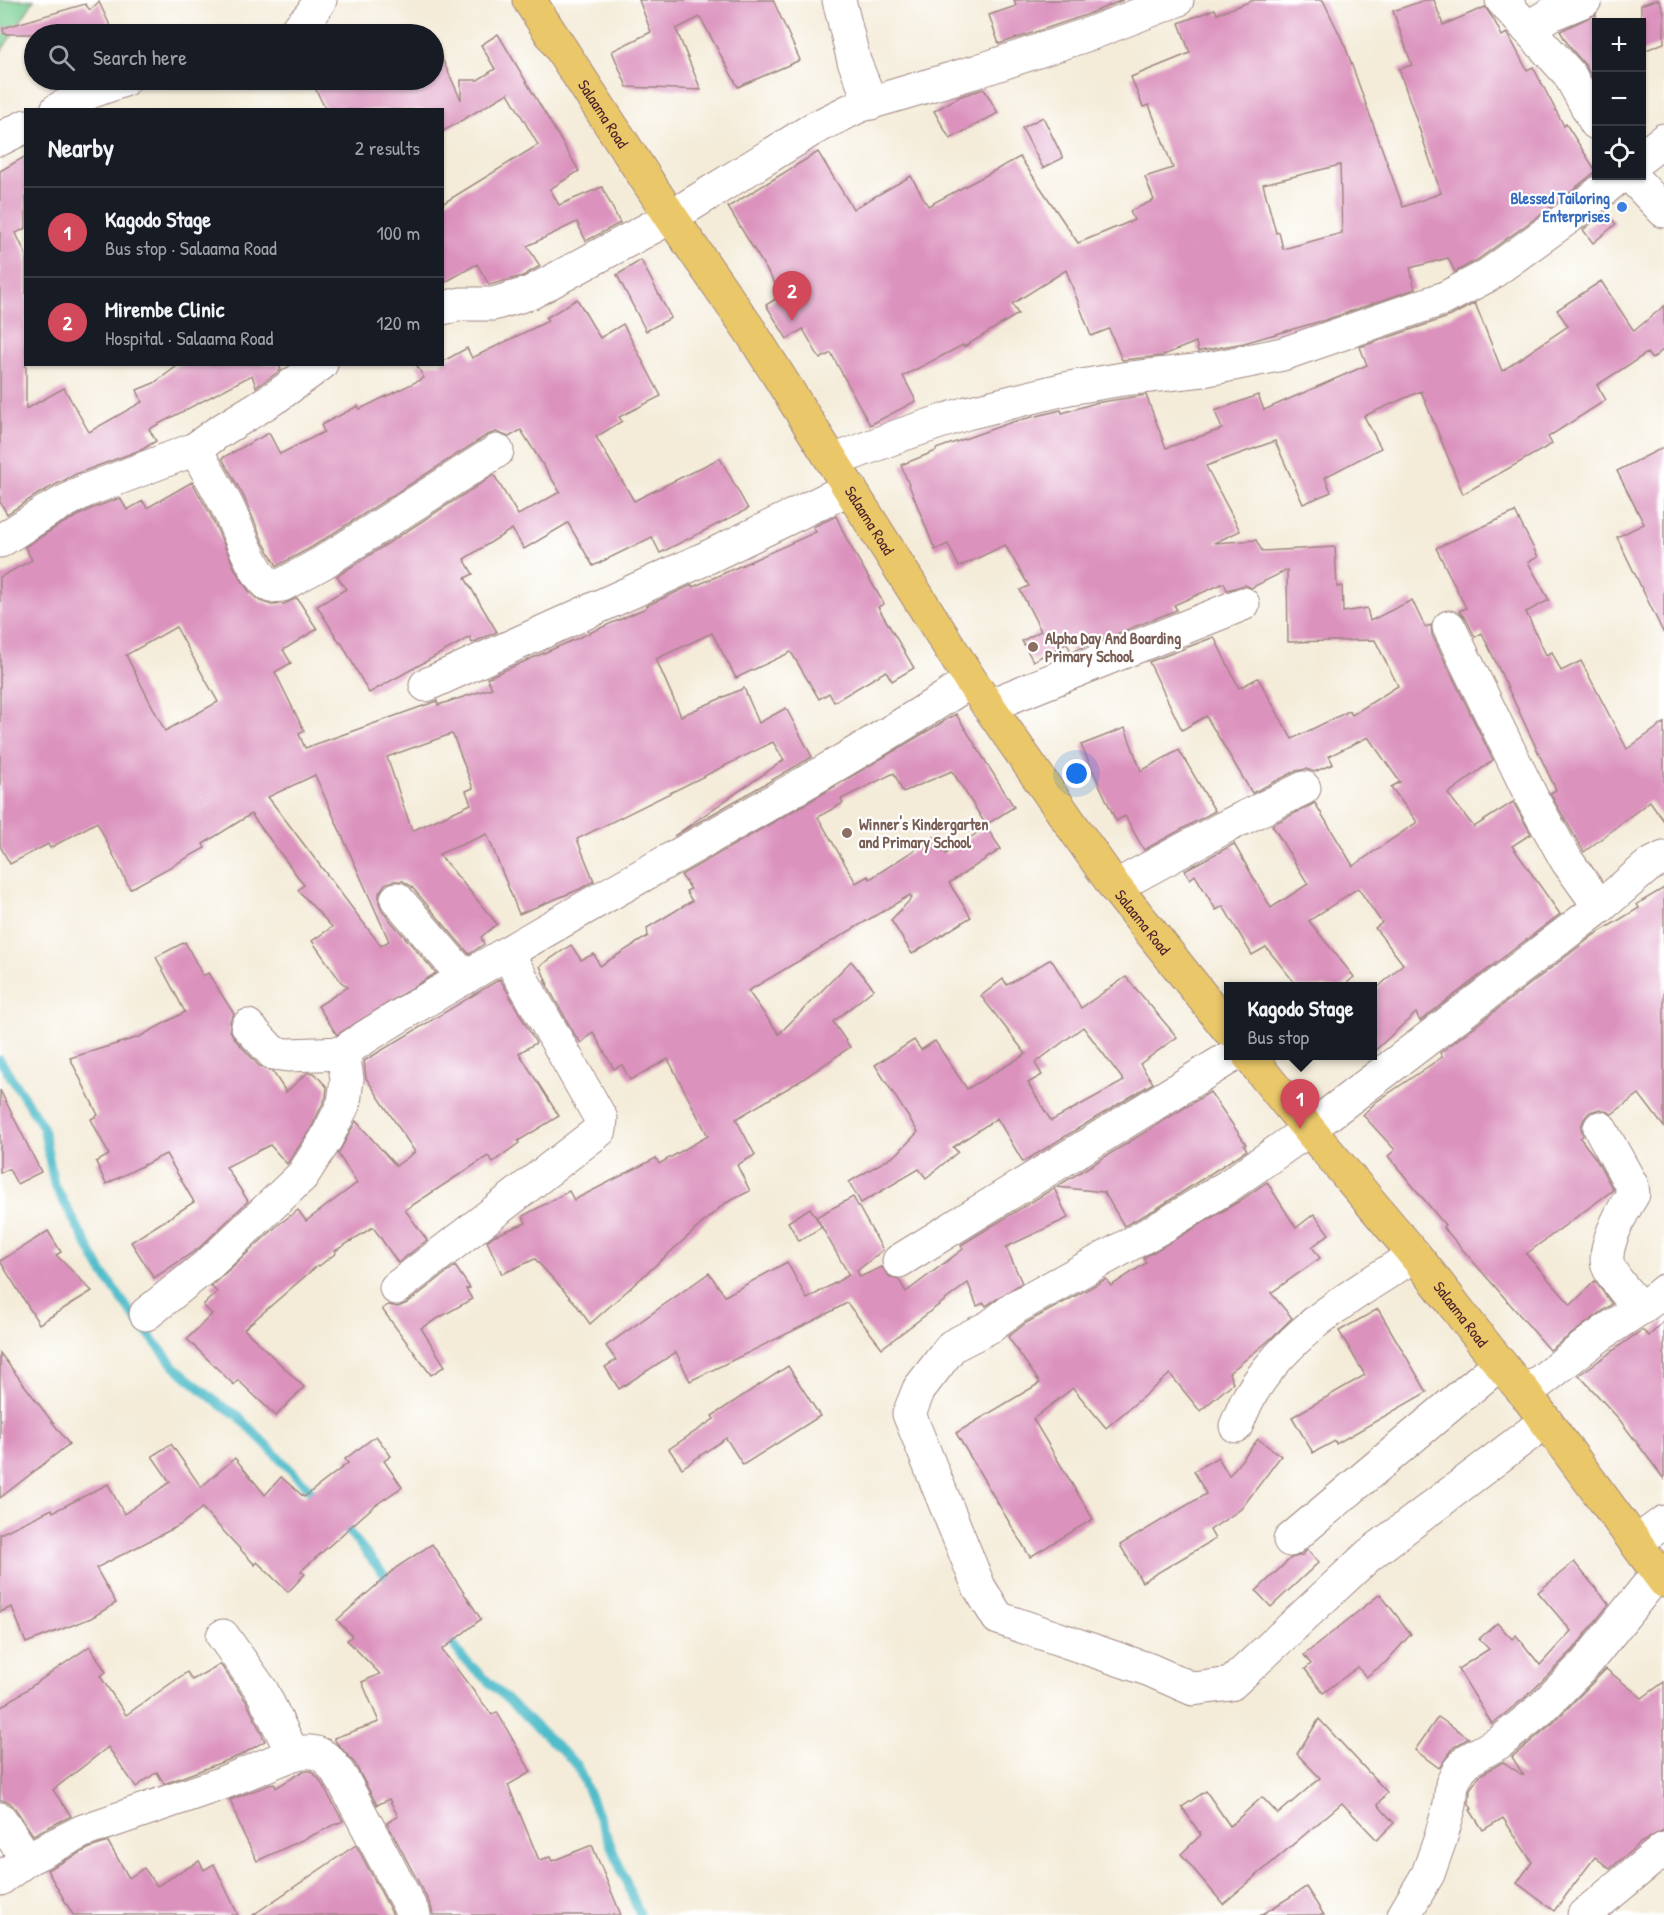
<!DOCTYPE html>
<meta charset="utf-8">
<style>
:root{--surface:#171b24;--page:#20242c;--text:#f1f3f6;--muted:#9ea1a6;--line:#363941;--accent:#d1495b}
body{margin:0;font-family:"Patrick Hand",sans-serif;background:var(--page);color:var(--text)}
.controls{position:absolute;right:18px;top:18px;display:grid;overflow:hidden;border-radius:0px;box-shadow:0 2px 4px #0004}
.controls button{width:54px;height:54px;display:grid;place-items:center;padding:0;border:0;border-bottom:2px solid var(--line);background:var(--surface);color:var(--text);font:30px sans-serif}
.you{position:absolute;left:1077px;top:774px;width:21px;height:21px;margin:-15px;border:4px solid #fff;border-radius:50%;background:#1a73e8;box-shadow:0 0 0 9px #1a73e833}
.badge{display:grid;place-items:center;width:39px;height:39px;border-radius:50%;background:var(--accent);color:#fff;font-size:20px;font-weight:700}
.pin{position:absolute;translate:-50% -50px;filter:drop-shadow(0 2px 3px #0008)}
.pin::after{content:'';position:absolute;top:32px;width:21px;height:18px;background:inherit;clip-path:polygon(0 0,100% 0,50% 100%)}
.popup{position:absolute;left:1224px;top:982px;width:153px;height:78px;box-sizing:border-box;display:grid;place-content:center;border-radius:0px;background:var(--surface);filter:drop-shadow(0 2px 4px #0005);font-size:20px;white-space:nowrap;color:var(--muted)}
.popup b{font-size:22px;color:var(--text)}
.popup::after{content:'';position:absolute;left:50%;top:100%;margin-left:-12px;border:12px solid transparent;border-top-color:var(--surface)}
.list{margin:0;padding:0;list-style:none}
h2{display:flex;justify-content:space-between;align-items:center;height:78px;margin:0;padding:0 24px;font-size:26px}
h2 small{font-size:20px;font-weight:400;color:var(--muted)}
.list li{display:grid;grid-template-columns:39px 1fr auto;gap:18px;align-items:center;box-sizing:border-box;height:90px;padding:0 24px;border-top:2px solid var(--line)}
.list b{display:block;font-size:22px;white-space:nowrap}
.list p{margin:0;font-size:20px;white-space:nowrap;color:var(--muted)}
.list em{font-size:20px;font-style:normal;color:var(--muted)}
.icon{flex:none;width:33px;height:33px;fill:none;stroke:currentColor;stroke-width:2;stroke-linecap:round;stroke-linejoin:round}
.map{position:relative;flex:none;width:1664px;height:1915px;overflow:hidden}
.search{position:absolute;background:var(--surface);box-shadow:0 2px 4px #0004;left:24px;top:24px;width:420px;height:66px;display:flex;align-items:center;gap:15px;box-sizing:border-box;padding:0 21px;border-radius:33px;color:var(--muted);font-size:22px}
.panel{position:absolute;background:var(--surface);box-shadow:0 2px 4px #0004;left:24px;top:108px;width:420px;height:258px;border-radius:0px}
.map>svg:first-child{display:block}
</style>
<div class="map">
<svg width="1664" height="1915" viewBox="0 0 1664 1915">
<rect width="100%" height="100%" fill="#fff"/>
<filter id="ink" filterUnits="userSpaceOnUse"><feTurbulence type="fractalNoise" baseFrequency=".0167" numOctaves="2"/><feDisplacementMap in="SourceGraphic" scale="12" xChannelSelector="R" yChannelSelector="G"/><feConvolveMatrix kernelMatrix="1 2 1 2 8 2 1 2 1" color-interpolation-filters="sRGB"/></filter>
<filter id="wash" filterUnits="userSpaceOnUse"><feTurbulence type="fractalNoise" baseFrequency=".008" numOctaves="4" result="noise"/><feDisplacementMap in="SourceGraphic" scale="24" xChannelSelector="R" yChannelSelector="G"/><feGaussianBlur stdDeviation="1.35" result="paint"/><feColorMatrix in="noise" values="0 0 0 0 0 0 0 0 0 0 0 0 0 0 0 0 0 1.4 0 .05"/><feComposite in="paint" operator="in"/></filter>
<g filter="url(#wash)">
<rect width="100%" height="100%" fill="#f4ecd9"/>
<polygon fill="#79cf93" stroke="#62775f" stroke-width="1.5" points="0,0 34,0 0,53"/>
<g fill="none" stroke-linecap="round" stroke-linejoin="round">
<g stroke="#50bcca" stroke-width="9">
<polyline points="0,1060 43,1127 54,1184 101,1270 129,1310 174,1366 220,1405 236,1414 320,1500"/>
<polyline points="340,1521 392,1584"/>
<polyline points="445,1634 463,1658 577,1765 640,1915"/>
</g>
</g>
<g id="blocks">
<g fill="#db92bd" fill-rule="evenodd">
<polygon points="639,0 773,0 800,60 738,87 700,17 676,29 701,90 627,87 612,51 651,32"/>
<polygon points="1014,0 1123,0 1086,15 999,44 989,15 1016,6"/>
<path d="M 1254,0 L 1323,0 L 1345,46 L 1403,207 L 1441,193 L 1399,69 L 1412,65 L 1393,11 L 1425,0 L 1434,0 L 1443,25 L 1485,7 L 1494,20 L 1502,36 L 1507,33 L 1509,36 L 1527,70 L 1533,67 L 1564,126 L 1566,124 L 1596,171 L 1558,202 L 1477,260 L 1455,272 L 1448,258 L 1410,268 L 1415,289 L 1325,320 L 1244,343 L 1200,351 L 1198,352 L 1196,342 L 1161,356 L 1122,360 L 1109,329 L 1091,336 L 1066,270 L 1012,304 L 1018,314 L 964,347 L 963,345 L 903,376 L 916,401 L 870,425 L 831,353 L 820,359 L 803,329 L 787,339 L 766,305 L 782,295 L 728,207 L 818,152 L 853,209 L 911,176 L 928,206 L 1020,157 L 1078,243 L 1134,220 L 1130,211 L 1154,200 L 1145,177 L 1173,168 L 1149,105 L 1143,107 L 1131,77 L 1190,53 L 1179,23 L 1215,9 L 1217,14 ZM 1340,165 L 1342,233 L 1283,249 L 1279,232 L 1276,233 L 1263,184 Z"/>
<polygon points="1655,0 1659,0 1664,12 1664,43 1641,52 1641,5"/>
<polygon points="99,2 114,34 4,34 3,28 85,4 90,10"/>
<polygon points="1596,14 1596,84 1585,65 1569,46 1560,31"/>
<polygon points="498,34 579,171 550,189 559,205 602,187 620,223 586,241 577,222 527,246 540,266 523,276 489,285 477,264 442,284 442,204 538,145 508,93 442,132 442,110 326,110 311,80 434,80 434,41 461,100 461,80 478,80 495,69 481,45"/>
<polygon points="984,89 998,113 950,139 934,111 961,96"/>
<polygon points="1043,117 1063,158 1043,168 1022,128"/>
<polygon points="26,156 26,228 16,233 26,255 26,409 64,388 89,432 142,402 137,390 154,383 180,364 279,364 281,370 256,387 252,375 149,429 156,441 143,449 76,474 38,494 7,514 0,502 0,171"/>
<polygon points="1606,212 1616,224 1593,243 1583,230"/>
<polygon points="641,260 671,318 646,331 617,275"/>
<polygon points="1601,281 1634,331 1664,306 1664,349 1652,359 1647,353 1597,385 1606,400 1548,437 1552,444 1463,494 1421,391 1364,416 1381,448 1325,477 1331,492 1303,504 1275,441 1206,466 1240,531 1214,543 1256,540 1262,551 1335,547 1337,587 1342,586 1343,612 1367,608 1370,621 1412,600 1425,627 1431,625 1432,635 1493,760 1448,794 1474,827 1513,802 1531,834 1512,846 1560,914 1420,1021 1416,1013 1372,1053 1372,993 1403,964 1375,928 1382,923 1358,888 1309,921 1354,977 1342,987 1298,987 1266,947 1252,955 1223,906 1216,910 1195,875 1190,879 1185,870 1234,844 1271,908 1308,884 1272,825 1315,803 1353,866 1417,822 1391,787 1400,782 1368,737 1329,756 1333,764 1314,772 1306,769 1296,771 1252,793 1206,716 1182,730 1149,662 1214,637 1239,688 1258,678 1292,739 1349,711 1352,715 1398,686 1375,640 1288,642 1287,570 1251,588 1245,585 1227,590 1224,583 1174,605 1177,610 1071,652 1067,643 1033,661 1022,641 1041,631 1020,590 1029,586 1005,545 959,567 948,544 935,550 901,465 936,451 936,449 1012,422 1061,410 1062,413 1095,403 1146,395 1166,448 1222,429 1215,411 1258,395 1264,410 1367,365 1360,347 1451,316 1475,303 1502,371 1568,326 1557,310"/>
<polygon points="577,299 600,338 623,324 661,396 619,417 622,421 596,437 634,501 720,458 748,509 660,553 652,537 593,566 568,523 524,549 512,529 464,559 473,574 465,578 497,632 472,643 470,637 369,693 341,642 340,643 317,606 346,589 337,576 494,475 518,515 560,492 521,430 509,437 496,432 487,435 312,547 277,566 263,542 244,497 222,458 269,433 280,454 324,432 321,425 358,406 360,409 424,378 416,364 442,364 442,362 467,348 472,358 548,321 546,318"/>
<polygon points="1664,447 1664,634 1617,537 1644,524 1617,471"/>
<path d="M 192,482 L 210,514 L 236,571 L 250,593 L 260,601 L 272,605 L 284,604 L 297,598 L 317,629 L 283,650 L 291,663 L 275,672 L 304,731 L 299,734 L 305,748 L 437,701 L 438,705 L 492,688 L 487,678 L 646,608 L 646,606 L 692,585 L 693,587 L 816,532 L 813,527 L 836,516 L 848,542 L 884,604 L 878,607 L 914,668 L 892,681 L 886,671 L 834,702 L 829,693 L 819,699 L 791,652 L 736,678 L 712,633 L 656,659 L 681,716 L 744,688 L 759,723 L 786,708 L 812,757 L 674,836 L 784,760 L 773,742 L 577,839 L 594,881 L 580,889 L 519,914 L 487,834 L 439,854 L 497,924 L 481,937 L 484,944 L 469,954 L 411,886 L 403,881 L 393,881 L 385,884 L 379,893 L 379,902 L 382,911 L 436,973 L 337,1035 L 318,1006 L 348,987 L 341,982 L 312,941 L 332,927 L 298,890 L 304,885 L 251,814 L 203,844 L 205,848 L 130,889 L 97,822 L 50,848 L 48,844 L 10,864 L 0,846 L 0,577 L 32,560 L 25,547 L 56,527 L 93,508 L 120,498 L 127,510 L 143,501 L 147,508 ZM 176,627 L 218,702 L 165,731 L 126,655 ZM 451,734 L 453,735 L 473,788 L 466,791 L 471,804 L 412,831 L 387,757 ZM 315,775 L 389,941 L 381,946 L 268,797 Z"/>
<polygon points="1515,512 1538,557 1528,562 1549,600 1526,612 1546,655 1552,652 1561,671 1581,661 1627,749 1664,723 1664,821 1650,801 1584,852 1550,793 1556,790 1482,633 1475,637 1466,619 1459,611 1466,608 1436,548"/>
<polygon points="956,714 1014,807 986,825 952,771 903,792 894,773 841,799 843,803 818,817 856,883 868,876 870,879 934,837 946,854 986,827 1001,849 949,883 971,917 912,954 891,920 912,898 910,895 748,991 779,1034 851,961 874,989 833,1022 850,1047 800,1081 736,1119 755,1155 737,1165 750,1191 724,1204 590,1324 575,1303 535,1259 502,1274 487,1241 493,1236 526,1223 523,1216 569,1191 574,1200 656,1158 659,1164 708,1136 668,1059 630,1080 622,1065 614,1069 593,1032 581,1043 576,1037 544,980 548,985 540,966 571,945 581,960 594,954 600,966 648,936 647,928 692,901 686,891 691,889 681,875 807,803"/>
<polygon points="1125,728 1141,771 1179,750 1215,811 1144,850 1125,816 1116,821 1081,745"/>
<polygon points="1664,888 1664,1127 1639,1094 1612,1114 1600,1109 1590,1112 1584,1119 1581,1127 1583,1136 1580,1138 1596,1159 1613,1190 1526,1254 1571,1305 1595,1281 1612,1304 1550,1350 1443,1227 1445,1225 1388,1156 1395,1150 1363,1115 1376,1102 1442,1057 1440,1053 1594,935 1639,908 1637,904"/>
<polygon points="185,942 203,976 208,973 234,1014 230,1021 230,1030 234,1038 259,1066 273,1072 286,1092 307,1073 314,1073 327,1087 326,1097 310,1130 287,1164 270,1145 226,1167 248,1201 198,1249 154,1278 131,1242 194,1202 166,1154 106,1184 96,1162 109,1155 91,1119 98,1115 70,1058 139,1037 185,1012 156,957"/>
<path d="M 1051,959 L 1081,1008 L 1126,977 L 1177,1037 L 1140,1064 L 1153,1083 L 1023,1162 L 997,1118 L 953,1147 L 958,1152 L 926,1178 L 919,1169 L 861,1203 L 849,1182 L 897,1154 L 918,1132 L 875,1065 L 914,1040 L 921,1050 L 935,1041 L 967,1089 L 1026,1054 L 981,996 L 1003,979 L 1007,985 ZM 1083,1027 L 1124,1081 L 1051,1121 L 1028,1083 L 1042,1075 L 1035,1063 Z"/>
<polygon points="500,979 536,1043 519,1053 559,1116 518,1141 519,1143 493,1162 488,1156 405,1210 427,1240 398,1263 373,1227 335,1251 336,1253 319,1266 318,1265 244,1329 304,1387 276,1416 238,1380 234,1385 187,1339 212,1314 203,1305 217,1292 211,1286 278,1225 298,1210 306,1221 357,1183 338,1154 356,1121 396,1166 415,1152 366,1078 364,1061"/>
<polygon points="0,1090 41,1172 17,1184 9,1169 0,1173"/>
<polygon points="1210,1092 1246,1144 1244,1145 1247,1150 1156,1209 1124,1226 1104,1192 1056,1187"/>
<polygon points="1267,1182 1296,1228 1314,1214 1329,1234 1312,1247 1320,1258 1271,1293 1292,1318 1267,1342 1229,1373 1233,1383 1200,1411 1170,1374 1106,1428 1073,1388 1033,1419 1093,1519 1030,1557 956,1433 1040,1383 1008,1337 1026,1323 1106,1279 1111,1286 1146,1263 1143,1258 1238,1202"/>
<polygon points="1054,1188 1068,1218 1006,1247 1022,1283 986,1306 984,1303 977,1306 968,1283 882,1348 847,1303 815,1320 690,1381 676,1352 619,1389 605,1367 616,1360 606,1346 709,1273 725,1296 787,1262 807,1299 849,1275 816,1217 853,1197 883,1250 857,1271 860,1277 882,1267 890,1277 899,1280 906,1292 963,1249 961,1245"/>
<polygon points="810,1208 822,1227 799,1241 788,1222"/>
<polygon points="48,1231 61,1252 56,1255 92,1291 39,1324 0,1261"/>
<polygon points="455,1266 470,1288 466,1289 472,1299 421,1328 445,1366 431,1375 382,1309 388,1305 398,1307 407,1303"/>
<polygon points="1378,1309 1427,1392 1336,1444 1335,1441 1313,1453 1292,1417 1365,1375 1339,1331"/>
<polygon points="1664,1321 1664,1479 1619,1419 1579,1375 1642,1330 1649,1336"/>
<polygon points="0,1353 69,1444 0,1498"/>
<polygon points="788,1366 820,1416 743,1465 726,1438 682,1468 669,1449 714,1419 712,1416"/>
<polygon points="376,1436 391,1456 384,1461 402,1487 374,1506 301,1571 305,1574 288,1592 257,1562 255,1565 202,1508 180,1525 96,1568 116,1603 91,1618 26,1643 12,1607 0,1612 0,1534 52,1509 53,1512 108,1484 124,1514 170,1482 152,1456 171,1444 201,1487 235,1458 265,1495 281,1477 304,1497 348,1463 345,1459"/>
<polygon points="1258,1439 1281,1456 1241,1509 1210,1530 1215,1539 1142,1582 1120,1545 1206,1494 1194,1471 1218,1457 1229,1476"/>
<polygon points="432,1544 481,1619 442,1650 492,1715 497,1712 531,1772 508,1785 539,1860 550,1857 552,1861 592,1845 621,1915 433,1915 431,1906 387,1823 398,1816 389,1799 377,1805 355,1764 336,1742 334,1738 379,1722 362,1682 380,1674 347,1640 352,1636 337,1620 397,1567"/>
<polygon points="1307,1550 1319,1562 1271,1607 1256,1591 1291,1558 1302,1555"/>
<polygon points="1574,1562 1609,1604 1573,1650 1528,1695 1492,1724 1458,1669 1489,1649 1479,1639 1497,1623 1512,1639 1516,1635 1540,1665 1571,1631 1538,1592"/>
<polygon points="1380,1594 1411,1634 1386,1662 1366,1677 1358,1667 1323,1693 1305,1669 1311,1664 1304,1655"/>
<polygon points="90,1646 106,1672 100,1676 126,1715 187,1672 192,1680 220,1664 246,1701 265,1741 241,1755 164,1784 157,1772 136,1787 108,1747 53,1790 71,1816 33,1835 15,1808 9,1802 0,1800 0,1708"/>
<polygon points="1606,1669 1642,1698 1664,1682 1664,1830 1640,1843 1610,1869 1595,1857 1554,1911 1517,1883 1532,1862 1503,1818 1483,1830 1470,1810 1472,1809 1469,1804 1470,1789 1480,1775 1503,1762 1524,1776 1512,1757 1554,1722"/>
<polygon points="1438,1717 1469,1738 1454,1747 1439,1768 1415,1750"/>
<polygon points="1319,1719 1387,1792 1378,1805 1394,1823 1377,1840 1342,1803 1223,1904 1181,1854 1201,1835 1182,1807 1206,1791 1230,1826 1262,1797 1278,1814 1320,1778 1297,1754"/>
<polygon points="303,1771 311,1771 319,1779 343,1821 257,1861 242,1831 230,1800 274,1783 276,1788"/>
<polygon points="108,1842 129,1878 144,1868 157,1886 199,1861 204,1870 214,1864 238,1915 73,1915 47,1870 90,1848"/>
<polygon points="356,1845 393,1915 253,1915"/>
<polygon points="1306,1887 1324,1915 1261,1915"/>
</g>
</g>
</g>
<g filter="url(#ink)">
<use href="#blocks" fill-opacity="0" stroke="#9f8682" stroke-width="1.5"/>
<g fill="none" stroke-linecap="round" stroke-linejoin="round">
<defs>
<g id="minor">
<polyline points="839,0 854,61 871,103"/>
<polyline points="1502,0 1569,74 1596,123"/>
<polyline points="1527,28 1551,14 1585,0"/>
<polyline points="293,34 311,15 320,0"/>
<polyline points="57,110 90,92 124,80"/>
<polyline points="0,139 26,126"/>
<polyline points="1642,157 1664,140"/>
<polyline points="1631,176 1664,211"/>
<polyline points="442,308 462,304 493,304 530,293 671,217 813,129 859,106 978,71 1092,33 1177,0"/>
<path d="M 195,449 C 206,468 217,487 227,506 C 235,522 256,581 271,586 L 282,585 L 322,563 L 497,451"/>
<polyline points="833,461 901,435 967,413 1069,388 1123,379 1203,370 1283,354 1445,298 1487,276 1569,217 1620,176"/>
<polyline points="0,541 47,511 85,491 195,449 217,433 277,396 321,364"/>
<polyline points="1449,627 1534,802 1567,861 1600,907"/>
<polyline points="426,685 704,559 850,488"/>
<polyline points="988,706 1243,604"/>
<polyline points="1115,887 1223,828 1304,788"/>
<polyline points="397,899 465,978"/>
<polyline points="248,1026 273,1053 288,1055 345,1053"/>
<path d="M 1600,1128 L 1632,1186 L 1633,1194 C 1623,1210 1600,1250 1609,1268 C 1615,1281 1631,1297 1640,1309"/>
<polyline points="899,1261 1232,1056"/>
<polyline points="396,1288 600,1130 601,1119 507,953"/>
<path d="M 146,1314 L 210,1263 L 302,1176 L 326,1139 L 344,1103 L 347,1079 L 344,1059 L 349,1048 C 399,1014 453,985 505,954 C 660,863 820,780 971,681"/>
<path d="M 1525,1393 C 1550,1375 1574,1354 1599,1336 C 1620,1320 1644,1308 1664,1291"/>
<polyline points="1546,1421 1369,1555 1231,1684 1193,1689 1150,1670 998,1618 979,1587 909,1414 919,1389 952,1346 991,1326 1016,1307 1165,1225 1228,1186 1308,1130 1600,907 1648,866 1664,858"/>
<path d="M 1236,1426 C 1240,1417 1244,1406 1249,1397 C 1287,1332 1353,1294 1415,1255"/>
<polyline points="1290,1540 1499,1364"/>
<polyline points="1637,1542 1664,1522"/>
<polyline points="223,1636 262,1691 293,1754"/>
<polyline points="0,1819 27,1859"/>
<path d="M 0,1879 L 27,1859 L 83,1831 L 220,1784 L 293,1754 C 322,1746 330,1760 344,1782 L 414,1915"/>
<polyline points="1404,1915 1428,1874 1440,1840 1450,1805 1452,1784 1459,1770 1468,1760 1500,1742 1541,1709 1587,1662 1658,1573"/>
<polyline points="1584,1915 1664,1849"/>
</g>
<g id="major">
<path id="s1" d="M 529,0 L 671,217 L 751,332 L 971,681 L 1115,887 L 1228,1029"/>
<path id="s2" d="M 1249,1056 C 1302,1123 1358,1187 1413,1253 C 1451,1299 1485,1348 1525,1393 L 1664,1581"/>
</g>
</defs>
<use href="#minor" stroke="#9f8682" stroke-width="35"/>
<use href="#major" stroke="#9f8682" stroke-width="35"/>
<use href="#minor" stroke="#fff" stroke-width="33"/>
<use href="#major" stroke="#eac769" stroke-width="33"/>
</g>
</g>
<circle fill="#3f7fe0" stroke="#fff" stroke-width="2" cx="1622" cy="207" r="6"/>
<g fill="#8d6e63" stroke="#fff" stroke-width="2">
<circle cx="1033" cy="647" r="6"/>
<circle cx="847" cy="833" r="6"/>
</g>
<g text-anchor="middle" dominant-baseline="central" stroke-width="4.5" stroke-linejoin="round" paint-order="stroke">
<g font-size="16" fill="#4a1f2b" stroke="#fff">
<text stroke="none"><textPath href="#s1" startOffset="136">Salaama Road</textPath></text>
<text stroke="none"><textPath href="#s1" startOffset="622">Salaama Road</textPath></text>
<text stroke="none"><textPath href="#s1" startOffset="1108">Salaama Road</textPath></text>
<text stroke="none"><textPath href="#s2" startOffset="334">Salaama Road</textPath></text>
</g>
<g font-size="16" font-weight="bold" fill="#366cbe" stroke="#fff" text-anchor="end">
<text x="1610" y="198">Blessed Tailoring<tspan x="1610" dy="18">Enterprises</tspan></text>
</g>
<g font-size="16" font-weight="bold" fill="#785e54" stroke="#fff" text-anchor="start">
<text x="1045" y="638">Alpha Day And Boarding<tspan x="1045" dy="18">Primary School</tspan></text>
<text x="859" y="824">Winner's Kindergarten<tspan x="859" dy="18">and Primary School</tspan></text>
</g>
</g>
</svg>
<div class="controls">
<button>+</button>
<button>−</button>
<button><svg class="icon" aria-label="locate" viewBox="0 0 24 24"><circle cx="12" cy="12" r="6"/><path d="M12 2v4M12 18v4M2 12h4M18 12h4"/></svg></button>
</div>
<div class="you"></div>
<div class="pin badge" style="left:1300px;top:1129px">1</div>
<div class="popup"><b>Kagodo Stage</b>Bus stop</div>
<div class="pin badge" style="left:792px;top:321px">2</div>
<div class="search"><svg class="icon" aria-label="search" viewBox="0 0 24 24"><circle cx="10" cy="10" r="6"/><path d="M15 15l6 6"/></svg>Search here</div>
<section class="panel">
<h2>Nearby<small>2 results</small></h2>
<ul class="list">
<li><span class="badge">1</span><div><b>Kagodo Stage</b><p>Bus stop · Salaama Road</p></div><em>100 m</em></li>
<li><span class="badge">2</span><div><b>Mirembe Clinic</b><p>Hospital · Salaama Road</p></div><em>120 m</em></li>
</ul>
</section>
</div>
